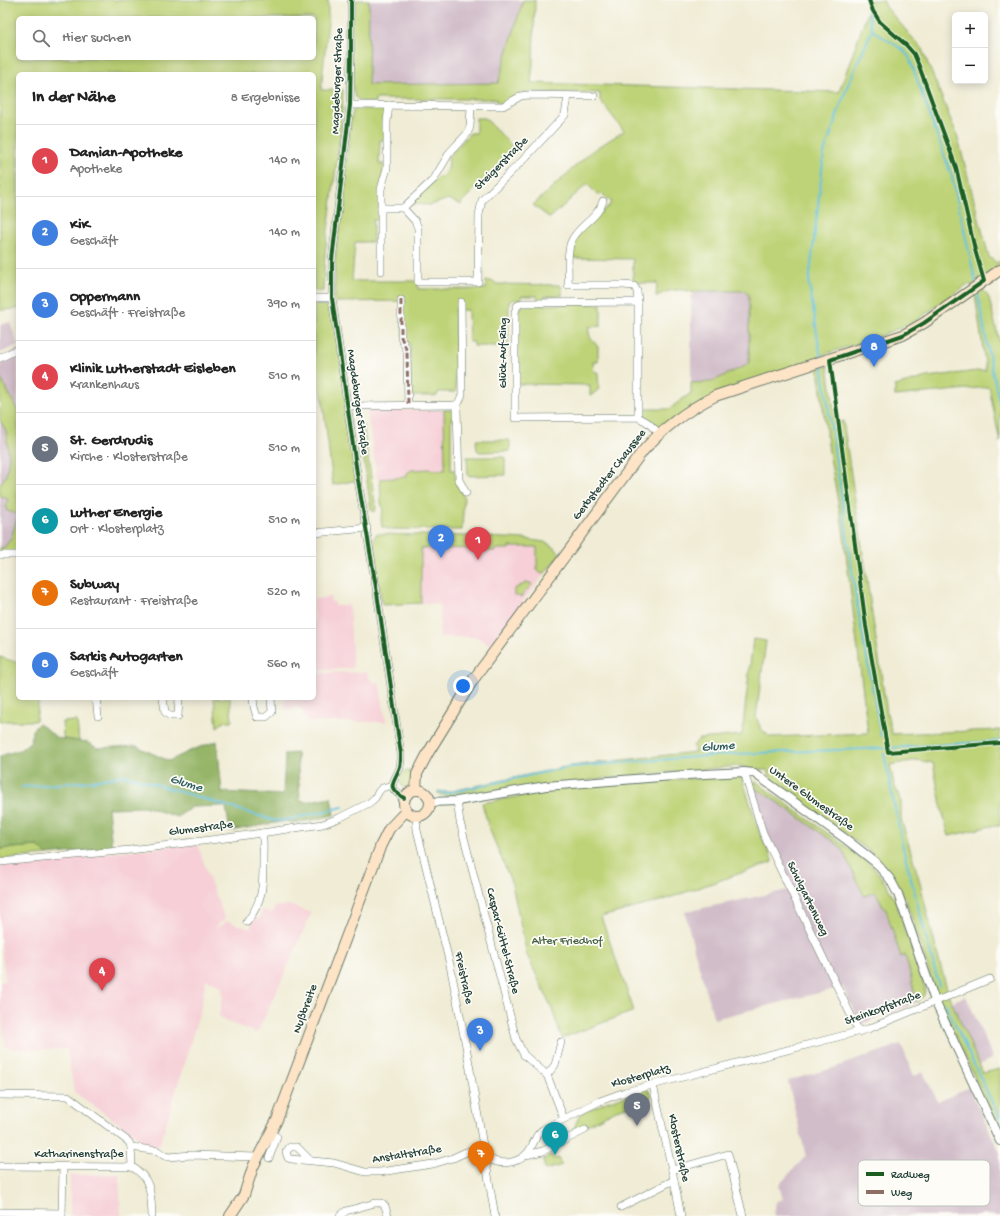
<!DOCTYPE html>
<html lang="de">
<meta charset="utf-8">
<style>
:root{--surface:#fff;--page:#f2f2f2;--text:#222;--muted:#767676;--line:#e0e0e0;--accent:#111827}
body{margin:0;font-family:"Gochi Hand",sans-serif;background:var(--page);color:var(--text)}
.controls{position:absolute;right:12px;top:12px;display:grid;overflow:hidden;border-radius:6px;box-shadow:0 2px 10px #0003}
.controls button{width:36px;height:36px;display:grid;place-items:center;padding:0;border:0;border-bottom:1px solid var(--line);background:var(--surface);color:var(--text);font:20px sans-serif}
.you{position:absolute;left:463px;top:686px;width:14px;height:14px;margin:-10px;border:3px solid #fff;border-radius:50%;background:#1a73e8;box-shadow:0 0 0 6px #1a73e833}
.badge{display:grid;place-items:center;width:26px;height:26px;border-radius:50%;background:var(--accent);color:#fff;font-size:13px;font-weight:700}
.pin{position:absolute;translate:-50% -33px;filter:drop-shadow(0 1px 2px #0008)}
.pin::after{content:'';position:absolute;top:21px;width:14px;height:12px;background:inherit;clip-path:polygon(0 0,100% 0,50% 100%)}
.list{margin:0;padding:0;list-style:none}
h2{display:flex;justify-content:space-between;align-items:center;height:52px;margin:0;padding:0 16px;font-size:17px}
h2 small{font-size:13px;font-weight:400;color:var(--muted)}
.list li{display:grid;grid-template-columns:26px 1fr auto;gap:12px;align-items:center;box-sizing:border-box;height:72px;padding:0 16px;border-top:1px solid var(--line)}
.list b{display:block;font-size:15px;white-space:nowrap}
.list p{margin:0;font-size:13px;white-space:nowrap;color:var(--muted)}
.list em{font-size:13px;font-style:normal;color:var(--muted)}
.icon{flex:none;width:22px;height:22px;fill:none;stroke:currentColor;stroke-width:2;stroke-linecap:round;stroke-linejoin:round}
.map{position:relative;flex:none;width:1000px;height:1216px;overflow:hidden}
.search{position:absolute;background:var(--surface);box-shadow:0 2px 10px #0003;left:16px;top:16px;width:300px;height:44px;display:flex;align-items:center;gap:10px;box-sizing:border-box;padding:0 14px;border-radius:6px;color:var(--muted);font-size:15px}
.panel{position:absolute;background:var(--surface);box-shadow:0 2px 10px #0003;left:16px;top:72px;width:300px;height:628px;border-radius:6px}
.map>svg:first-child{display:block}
</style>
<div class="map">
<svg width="1000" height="1216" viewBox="0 0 1000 1216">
<rect width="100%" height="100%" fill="#fdfcf7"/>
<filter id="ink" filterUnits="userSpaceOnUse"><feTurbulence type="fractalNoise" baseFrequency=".025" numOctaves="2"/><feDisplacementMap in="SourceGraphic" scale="8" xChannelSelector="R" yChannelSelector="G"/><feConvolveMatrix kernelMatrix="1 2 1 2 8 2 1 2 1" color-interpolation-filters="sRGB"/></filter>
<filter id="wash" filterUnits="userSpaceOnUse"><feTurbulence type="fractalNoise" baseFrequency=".012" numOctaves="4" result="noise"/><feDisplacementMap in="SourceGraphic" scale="16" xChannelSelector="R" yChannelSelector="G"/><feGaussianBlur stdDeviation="0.9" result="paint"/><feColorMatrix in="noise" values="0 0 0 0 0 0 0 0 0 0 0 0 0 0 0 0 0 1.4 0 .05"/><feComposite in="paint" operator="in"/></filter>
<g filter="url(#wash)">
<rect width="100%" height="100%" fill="#f0ecd5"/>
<g fill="#f6cfd7">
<polygon points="367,410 444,410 445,470 430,470 430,469 412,470 407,473 407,477 377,479"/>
<polygon points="509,547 537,547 540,572 545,573 490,645 477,637 440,637 440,604 421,603 421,548 486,549 486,551 495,551 495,549 509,549"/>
<polygon points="330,597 331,602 335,602 335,606 349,605 353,668 314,671 314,599"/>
<polygon points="367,672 372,682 379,682 386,722 307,722 300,708 285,709 285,698 314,698 314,673"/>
<polygon points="197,843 211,884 225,919 215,927 215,929 227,921 250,929 254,918 259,920 262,910 272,913 275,907 290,905 311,913 290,962 257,1033 227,1022 219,1016 223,996 222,987 206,979 201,1007 160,1144 156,1147 148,1146 142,1143 135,1135 74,1092 67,1049 22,1050 5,1046 0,1000 0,982 5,981 0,933 0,865"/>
<polygon points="119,1174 121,1216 70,1216 70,1175"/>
</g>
<g fill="#d1bdc9">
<polygon points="369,0 523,0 498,83 368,85"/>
<polygon points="697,291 744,291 748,294 749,297 749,364 711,382 691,383 691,297"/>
<polygon points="10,322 18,345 0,353 0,325"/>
<polygon points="18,349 18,411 0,377 0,358"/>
<polygon points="0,420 6,431 9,458 6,476 0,484"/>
<polygon points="0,496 8,499 6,506 18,516 11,538 4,548 0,548"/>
<polygon points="753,787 769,796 841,847 863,896 875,891 883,907 884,907 901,956 905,955 909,966 913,989 917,1002 892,1013 860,1024 843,987 714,1019 693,945 685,912 793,889 765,830"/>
<polygon points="966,996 993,1058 979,1065 951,1002"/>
<polygon points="901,1044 914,1076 923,1072 938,1102 969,1087 1000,1153 1000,1216 983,1215 978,1216 774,1216 776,1202 783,1199 779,1185 803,1159 806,1157 788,1081 833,1068"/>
</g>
<g fill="#bed377" stroke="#6e8856" fill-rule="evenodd">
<path d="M 0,0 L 328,0 L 328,22 L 321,90 L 343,90 L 341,129 L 325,253 L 323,291 L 314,291 L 314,74 L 18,74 L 18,309 L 0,310 ZM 18,18 L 314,18 L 314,58 L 18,58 Z"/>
<path d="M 351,0 L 369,0 L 368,85 L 498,83 L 523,0 L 535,0 L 533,63 L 531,83 L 839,92 L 868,11 L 866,0 L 883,0 L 886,7 L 922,49 L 957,135 L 989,257 L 997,263 L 1000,261 L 1000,265 L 971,286 L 968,284 L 914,322 L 875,338 L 825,354 L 818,358 L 770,374 L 662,427 L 658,428 L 642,413 L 641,411 L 643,409 L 669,409 L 691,393 L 691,383 L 711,382 L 749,364 L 749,297 L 748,294 L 744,291 L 697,291 L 694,293 C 683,287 665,290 656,297 L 657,283 L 633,283 L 633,259 L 571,258 C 572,252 572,245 575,239 C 583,226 598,215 610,205 L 611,200 L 605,198 L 602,193 L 598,195 L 587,184 L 550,218 L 533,205 L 592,151 L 624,131 L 600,100 L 600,93 L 523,92 L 504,103 L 497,103 L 496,99 L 375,99 L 375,103 C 369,102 361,103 357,99 C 347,91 351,16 351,0 Z"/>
<path d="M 358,107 L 386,108 L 384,140 L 380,140 L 379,164 L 384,164 L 378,220 L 373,220 L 373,242 L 355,242 L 352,281 L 415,281 L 418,283 L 418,289 L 486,289 L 486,281 L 493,281 L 497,284 L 560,285 L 562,288 L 562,296 L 545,296 L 545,301 L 538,301 L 537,296 L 521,296 L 521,301 C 517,299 512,299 509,302 L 508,346 L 474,346 L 474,342 L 469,342 L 468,310 L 455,310 L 456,392 L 438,392 L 437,396 L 410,396 L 410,344 L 407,344 L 407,337 L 403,337 L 403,306 L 406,301 L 335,302 L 335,260 L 351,120 L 353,111 Z"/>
<polygon points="476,118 485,118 515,149 462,202 461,205 448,199 431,205 410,204 437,177 442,177 449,167 448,157 470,133 476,133"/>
<polygon points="982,288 989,298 1000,345 1000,442 989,387 895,396 895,386 927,377 986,370 975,294"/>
<polygon points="314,298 332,298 358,480 333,485 322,395 314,380"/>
<polygon points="601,304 601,326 588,327 590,337 598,347 598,362 593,362 594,372 598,372 599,389 592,395 590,395 590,385 517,384 517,317 520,307 526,305"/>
<polygon points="828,366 836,424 843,421 887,713 892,734 1000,730 1000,826 991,826 949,836 942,810 933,763 917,760 890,765 894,784 901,801 901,819 919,879 937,953 949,996 983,1073 1000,1069 1000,1132 936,994 906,900 892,874 873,854 770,778 768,770 756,770 739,766 608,778 455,798 438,794 438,791 447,792 570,766 695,752 693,746 699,739 742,735 753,639 766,641 756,717 761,729 770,737 868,733 843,529 829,452 818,368"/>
<polygon points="0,377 18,411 18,555 0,555 0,548 4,548 11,538 18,516 15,513 7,511 6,506 8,499 0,496 0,484 6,476 9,458 6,431 0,420"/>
<polygon points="444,410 454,410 455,417 451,418 451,470 455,470 455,479 458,486 464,496 462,530 389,529 382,527 381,518 383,510 381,502 380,479 407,477 407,473 412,470 430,469 430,470 445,470"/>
<polygon points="361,424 363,426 376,509 374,512 371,509 359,427"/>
<polygon points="476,440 509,440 510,441 510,451 479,452 477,450"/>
<polygon points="467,457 505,457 505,475 468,476"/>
<polygon points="376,534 466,536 525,539 544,542 554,547 560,554 545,573 540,573 537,570 537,547 509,547 509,549 496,549 495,551 486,551 486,549 421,548 421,603 382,605 373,543"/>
<polygon points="528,582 532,584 521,597 514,595 514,589"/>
<polygon points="0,657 18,663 18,698 39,698 36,720 34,721 0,721"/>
<polygon points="214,698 230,698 232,721 225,721 217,727"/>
<polygon points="77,721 79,743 64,744 62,722"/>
<path d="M 404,771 L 414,771 L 410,785 L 406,788 C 397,785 400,778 404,771 Z"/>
<polygon points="736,775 742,778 759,831 773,862 660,901 601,917 634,1011 562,1038 550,1004 527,955 512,884 489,828 482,803 562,789 592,786"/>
<path d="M 756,782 L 865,860 L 877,871 L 887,886 L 895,900 L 925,988 C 925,995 923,998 917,1002 C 912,986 910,971 905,955 L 901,957 L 885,907 L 883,907 L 876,892 L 864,896 L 841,847 L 769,796 L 753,787 L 753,783 Z"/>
<polygon points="38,846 47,855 0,859 0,849"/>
<polygon points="647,1089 651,1093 652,1096 649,1101 616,1110 572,1133 580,1114 606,1102"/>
<polygon points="552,1155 554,1159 558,1158 562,1165 545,1170 543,1159"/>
</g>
<path fill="#96b568" stroke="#5a794e" d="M 39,723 L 57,738 L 87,742 L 97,748 L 136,746 L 169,761 L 192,750 L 217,741 L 222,792 L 283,795 L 285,754 L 297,753 L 300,799 L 305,802 L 331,797 L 334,815 C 323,817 296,826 286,821 L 230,831 L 226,807 L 220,806 L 192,807 L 177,817 L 147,807 L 108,808 L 112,848 L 47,855 L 38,846 L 0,849 L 0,756 L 20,750 L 31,741 L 32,730 Z"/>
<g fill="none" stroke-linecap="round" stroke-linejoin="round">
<g stroke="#64c2e2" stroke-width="2">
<polyline points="866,0 872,30 902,49 909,57 952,177 976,283"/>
<polyline points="977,289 990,361 1000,405"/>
<polyline points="821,358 809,283 824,153 847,87 872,30"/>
<polyline points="822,364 857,604 881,736"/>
<polyline points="884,754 903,848 939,986"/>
<polyline points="22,787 93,781 125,775 276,821 291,819 343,807"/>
<polyline points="439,792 447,793 569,767 734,754 890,748 1000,741"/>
<polyline points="945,1003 1000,1119"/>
</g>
</g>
</g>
<g filter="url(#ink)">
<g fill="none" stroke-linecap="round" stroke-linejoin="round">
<defs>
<g id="minor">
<path d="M 351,0 L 351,51 L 350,105 L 332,260 L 332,298 L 358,480 L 377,593 L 401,754 C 401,759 401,763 400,767 C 394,784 385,786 404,798"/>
<polyline points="350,105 503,106 521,96 527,95 594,96"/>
<path d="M 603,201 C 598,219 578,225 571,242 C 566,255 569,272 568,285 L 623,285 L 634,286 L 637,291 L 638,302"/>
<polyline points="381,208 403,208 434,179 450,152 467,134 470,127 471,106"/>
<polyline points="403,208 415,221 418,228 418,282 478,282 479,215 482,200 524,159 565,115 568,96"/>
<polyline points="381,271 381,189 387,168 387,122 389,105"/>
<polyline points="314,298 332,298"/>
<polyline points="401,300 401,337 407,351 408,405"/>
<polyline points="0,358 18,349"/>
<polyline points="455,405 457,409 459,480 466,493"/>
<polyline points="348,406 455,405 458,404 462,395 461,302"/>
<polyline points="638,417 638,302 522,303 517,306 515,312 515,418 638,417 647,422 659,433"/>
<polyline points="314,533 367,528"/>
<polyline points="0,555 18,555"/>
<polyline points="96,698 98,716"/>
<polyline points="163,698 165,712 170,716 178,716 179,698"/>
<polyline points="253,698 254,707 257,717 266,717 272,712 271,698"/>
<polyline points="744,772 763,833 859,1032"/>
<polyline points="457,801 460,822 516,1039 524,1055 547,1075"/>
<polyline points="416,816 417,830 450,965 466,1046 495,1216"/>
<polyline points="0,862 130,850 234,837 323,824 339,818 369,803 375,798 379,791 382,788 392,785"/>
<path d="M 247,922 C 264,899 263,885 263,858 C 263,849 264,841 262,833"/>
<polyline points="561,1042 555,1065 547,1075 564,1119"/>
<polyline points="653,1085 672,1170 681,1216"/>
<polyline points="0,1095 68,1096 129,1142 131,1147 132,1167"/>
<polyline points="131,1147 158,1151 163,1155 168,1157 191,1155 257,1157"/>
<path d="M 483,1150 C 485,1154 488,1158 492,1160 C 503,1166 522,1162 529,1151 C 534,1144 535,1135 542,1130 L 600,1101 L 625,1092 L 868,1029 L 990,979"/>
<polyline points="526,1155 543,1151 585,1130"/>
<polyline points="269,1158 277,1137 271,1134"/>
<polyline points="310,1160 297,1147 290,1147 286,1152 288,1158 291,1159 334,1163 365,1172 380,1172 433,1164 453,1158 466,1152 482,1147"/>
<path d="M 0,1166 L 132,1167 C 152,1178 151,1196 152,1216"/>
<polyline points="672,1170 728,1154 743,1216"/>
<polyline points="621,1207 674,1180"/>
<polyline points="0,1212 62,1213"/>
<polyline points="62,1216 63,1167"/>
<polyline points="340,1216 346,1211 375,1203 382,1203 385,1206 388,1216"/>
</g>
<polyline id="tertiary" points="430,802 457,801 546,786 686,775 744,772 754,773 847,840 875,862 890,879 898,894 935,1001 1000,1141"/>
<g id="secondary">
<path d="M 416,789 L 417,774 L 428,753 L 473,680 L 642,452 C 664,427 686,411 715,396 L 903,335 L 924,323 L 1000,270"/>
<circle cx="417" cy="803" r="13"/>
<polyline points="230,1216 244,1195 253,1167 277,1120 381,845 389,829 406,811"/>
</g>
</defs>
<use href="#minor" stroke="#687a6c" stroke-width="8"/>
<use href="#tertiary" stroke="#687a6c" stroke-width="10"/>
<use href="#secondary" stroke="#687a6c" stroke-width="12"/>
<use href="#minor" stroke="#fff" stroke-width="7"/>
<use href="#tertiary" stroke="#fff" stroke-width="8"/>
<use href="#secondary" stroke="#fee4c6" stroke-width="10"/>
<polyline stroke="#8d6e63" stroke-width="3" stroke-dasharray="6 3" stroke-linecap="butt" points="401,300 401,337 407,351 408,405"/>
<defs>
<g id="cycleway">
<path d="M 351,0 L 351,51 L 350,105 L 332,260 L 332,298 L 358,480 L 377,593 L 401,754 C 401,759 401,763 400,767 C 394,784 385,786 404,798"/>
<polyline points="869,0 873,11 880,22 906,45 914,54 919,66 956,167 975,250 984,281 924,323 903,335 830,360 866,626 888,752 1000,743"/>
</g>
</defs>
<use href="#cycleway" stroke="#fdfcf7" stroke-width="6"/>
<use href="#cycleway" stroke="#1b5e20" stroke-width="4"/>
</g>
</g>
<g text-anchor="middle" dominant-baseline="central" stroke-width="3.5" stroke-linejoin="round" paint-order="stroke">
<g font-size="12" fill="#1f3d34" stroke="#fdfcf7">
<text transform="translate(338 81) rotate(-88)">Magdeburger Straße</text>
<text transform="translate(502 164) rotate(-45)">Steigerstraße</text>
<text transform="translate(504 353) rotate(-90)">Glück-Auf-Ring</text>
<text transform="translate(357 402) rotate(82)">Magdeburger Straße</text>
<text transform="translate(610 475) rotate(-52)">Gerbstedter Chaussee</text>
<text transform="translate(811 799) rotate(36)">Untere Glumestraße</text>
<text transform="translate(201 829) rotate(-7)">Glumestraße</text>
<text transform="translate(807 899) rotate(64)">Schulgartenweg</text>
<text transform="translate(502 941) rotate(76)">Caspar-Güttel-Straße</text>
<text transform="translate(463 978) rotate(78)">Freistraße</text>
<text transform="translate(306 1009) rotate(-70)">Nußbreite</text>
<text transform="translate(883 1009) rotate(-20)">Steinkopfstraße</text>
<text transform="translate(641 1077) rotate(-16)">Klosterplatz</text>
<text transform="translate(678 1148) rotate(78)">Klosterstraße</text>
<text x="79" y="1155">Katharinenstraße</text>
<text transform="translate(407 1155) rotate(-9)">Anstaltstraße</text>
</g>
<g font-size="12" fill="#476245" stroke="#fdfcf7">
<text x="567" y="942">Alter Friedhof</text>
</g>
<g font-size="13" font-style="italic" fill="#305e60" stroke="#fdfcf7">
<text transform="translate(718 747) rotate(-4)">Glume</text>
<text transform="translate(186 784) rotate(17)">Glume</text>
</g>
</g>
<rect x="858" y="1160" width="132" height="46" rx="6" fill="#fdfcf7" stroke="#bac3bc" stroke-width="1"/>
<rect x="866" y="1172" width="18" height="4" fill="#1b5e20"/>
<rect x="866" y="1190" width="18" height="4" fill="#8d6e63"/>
<g font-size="11" fill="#1f3d34">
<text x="891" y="1178">Radweg</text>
<text x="891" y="1196">Weg</text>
</g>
</svg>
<div class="controls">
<button>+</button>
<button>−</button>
</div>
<div class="you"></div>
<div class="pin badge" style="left:478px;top:560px;background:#e0444e">1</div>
<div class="pin badge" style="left:441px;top:558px;background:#3f7fe0">2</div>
<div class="pin badge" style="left:480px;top:1051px;background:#3f7fe0">3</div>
<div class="pin badge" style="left:102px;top:991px;background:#e0444e">4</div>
<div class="pin badge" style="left:637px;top:1126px;background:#6b7280">5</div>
<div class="pin badge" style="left:555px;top:1155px;background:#0f9aa8">6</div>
<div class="pin badge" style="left:481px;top:1174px;background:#e8710a">7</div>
<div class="pin badge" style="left:874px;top:367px;background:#3f7fe0">8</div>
<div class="search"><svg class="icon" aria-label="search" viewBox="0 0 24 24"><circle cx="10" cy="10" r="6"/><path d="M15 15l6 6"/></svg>Hier suchen</div>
<section class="panel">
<h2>In der Nähe<small>8 Ergebnisse</small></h2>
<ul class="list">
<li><span class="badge" style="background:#e0444e">1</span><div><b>Damian-Apotheke</b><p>Apotheke</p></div><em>140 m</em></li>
<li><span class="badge" style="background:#3f7fe0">2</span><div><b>KiK</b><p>Geschäft</p></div><em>140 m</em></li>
<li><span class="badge" style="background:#3f7fe0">3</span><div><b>Oppermann</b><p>Geschäft · Freistraße</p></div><em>390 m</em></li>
<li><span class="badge" style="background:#e0444e">4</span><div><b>Klinik Lutherstadt Eisleben</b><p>Krankenhaus</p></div><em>510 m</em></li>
<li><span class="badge" style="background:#6b7280">5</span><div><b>St. Gerdrudis</b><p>Kirche · Klosterstraße</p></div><em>510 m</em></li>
<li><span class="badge" style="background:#0f9aa8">6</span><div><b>Luther Energie</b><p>Ort · Klosterplatz</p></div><em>510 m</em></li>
<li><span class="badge" style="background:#e8710a">7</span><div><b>Subway</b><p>Restaurant · Freistraße</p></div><em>520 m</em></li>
<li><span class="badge" style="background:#3f7fe0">8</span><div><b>Sarkis Autogarten</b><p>Geschäft</p></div><em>560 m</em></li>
</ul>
</section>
</div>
